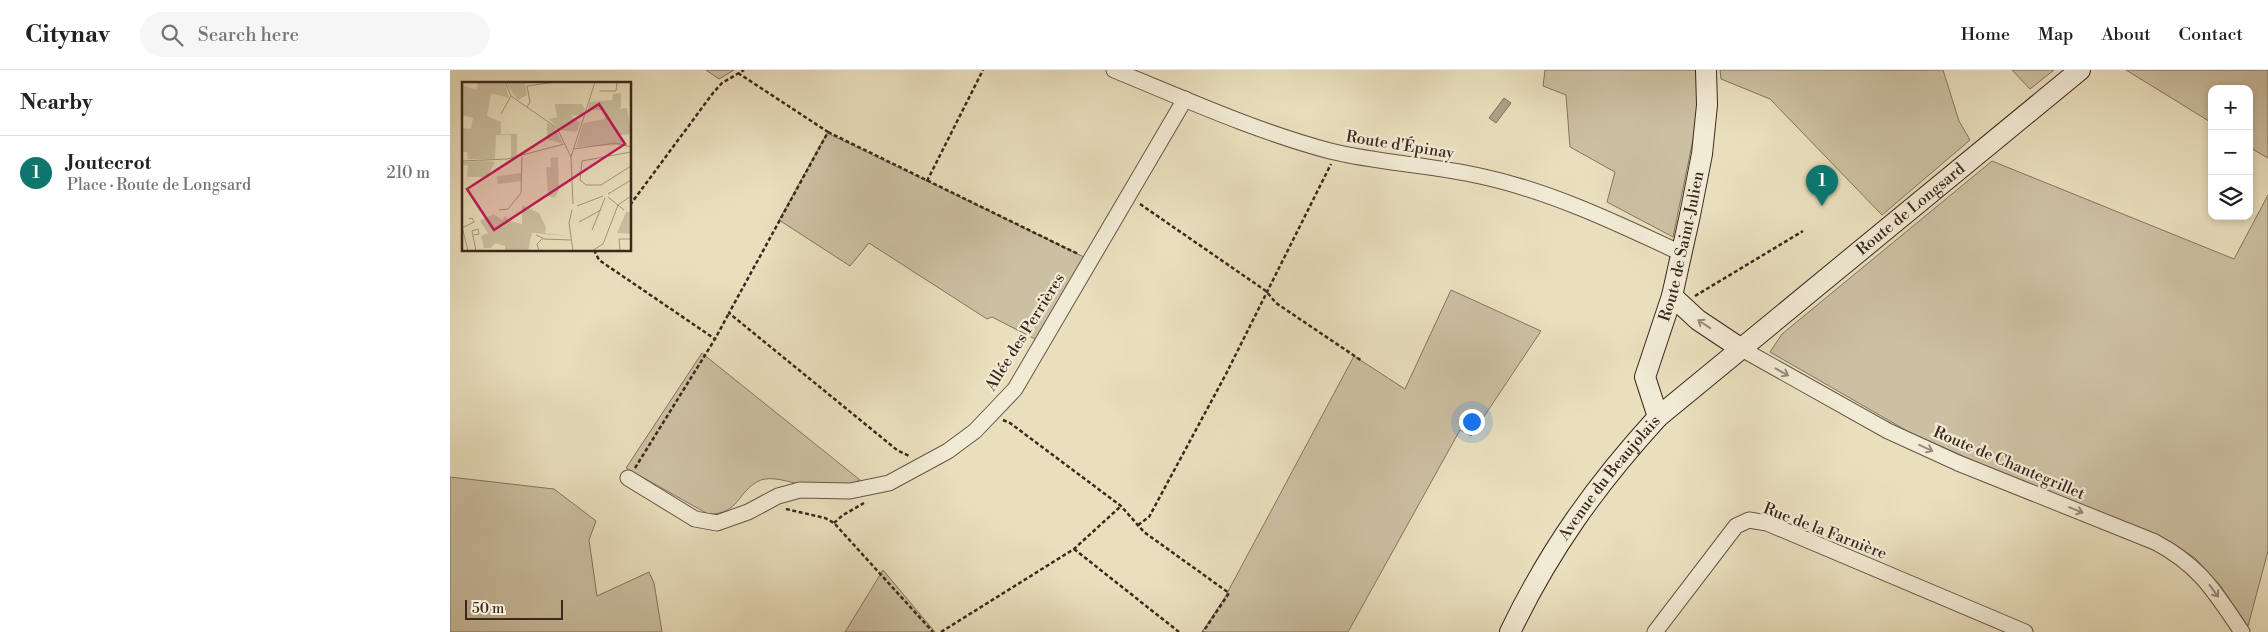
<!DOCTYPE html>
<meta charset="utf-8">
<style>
:root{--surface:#fff;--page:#f6f6f6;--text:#202124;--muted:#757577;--line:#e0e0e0;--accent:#0f766e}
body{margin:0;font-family:"Libre Bodoni",serif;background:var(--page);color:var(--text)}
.controls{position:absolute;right:15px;top:15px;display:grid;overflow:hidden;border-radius:10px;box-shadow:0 2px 8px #0003}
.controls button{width:45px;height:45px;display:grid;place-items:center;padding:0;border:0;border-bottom:1px solid var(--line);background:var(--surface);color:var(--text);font:25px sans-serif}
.scale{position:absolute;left:15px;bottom:12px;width:98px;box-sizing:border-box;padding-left:5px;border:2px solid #3c281f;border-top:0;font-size:14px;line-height:18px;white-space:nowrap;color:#3c281f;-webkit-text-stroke:4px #f1ead4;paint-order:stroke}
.you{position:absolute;left:1021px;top:351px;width:18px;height:18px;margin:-12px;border:4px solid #fff;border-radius:50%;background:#1a73e8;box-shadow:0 0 0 8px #1a73e833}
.badge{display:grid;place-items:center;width:32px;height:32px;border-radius:50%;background:var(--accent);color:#fff;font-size:16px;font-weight:700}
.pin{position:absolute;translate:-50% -41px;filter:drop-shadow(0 1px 2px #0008)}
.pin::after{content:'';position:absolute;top:26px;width:18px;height:15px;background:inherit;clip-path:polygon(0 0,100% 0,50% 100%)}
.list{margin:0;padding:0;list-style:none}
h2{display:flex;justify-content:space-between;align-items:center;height:65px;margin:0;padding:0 20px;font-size:21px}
h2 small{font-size:16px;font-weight:400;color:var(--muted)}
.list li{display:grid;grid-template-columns:32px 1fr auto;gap:15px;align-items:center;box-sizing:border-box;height:75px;padding:0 20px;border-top:1px solid var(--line)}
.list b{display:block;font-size:19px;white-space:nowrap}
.list p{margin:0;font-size:16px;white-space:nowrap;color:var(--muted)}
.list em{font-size:16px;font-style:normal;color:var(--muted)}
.icon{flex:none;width:28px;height:28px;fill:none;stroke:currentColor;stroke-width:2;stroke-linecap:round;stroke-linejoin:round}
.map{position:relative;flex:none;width:1818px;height:562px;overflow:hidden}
header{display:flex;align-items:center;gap:30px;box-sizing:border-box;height:70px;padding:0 25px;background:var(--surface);border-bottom:1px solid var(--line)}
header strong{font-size:24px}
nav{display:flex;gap:28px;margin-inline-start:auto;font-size:18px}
.search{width:350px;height:45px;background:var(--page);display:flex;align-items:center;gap:12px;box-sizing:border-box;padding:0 18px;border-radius:28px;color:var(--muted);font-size:19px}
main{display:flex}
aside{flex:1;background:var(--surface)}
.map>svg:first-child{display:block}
</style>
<header>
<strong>Citynav</strong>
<div class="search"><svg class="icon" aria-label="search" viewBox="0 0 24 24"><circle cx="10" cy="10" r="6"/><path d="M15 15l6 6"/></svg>Search here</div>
<nav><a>Home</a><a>Map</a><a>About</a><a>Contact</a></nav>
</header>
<main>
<aside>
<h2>Nearby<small></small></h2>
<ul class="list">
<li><span class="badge">1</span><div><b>Joutecrot</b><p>Place · Route de Longsard</p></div><em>210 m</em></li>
</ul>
</aside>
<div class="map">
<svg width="1818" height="562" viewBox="0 0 1818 562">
<rect width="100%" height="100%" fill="#e9dfbd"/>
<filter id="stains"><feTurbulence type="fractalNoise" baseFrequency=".004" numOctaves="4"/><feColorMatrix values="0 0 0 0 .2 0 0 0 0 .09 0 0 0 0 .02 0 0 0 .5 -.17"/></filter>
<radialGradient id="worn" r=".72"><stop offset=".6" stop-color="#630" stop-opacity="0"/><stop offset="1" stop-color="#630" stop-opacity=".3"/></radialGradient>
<g fill="#ccc0a2" stroke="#847460">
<polygon points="256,0 284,0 269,9"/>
<polygon points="1095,0 1249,0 1251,31 1223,167 1157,132 1165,102 1120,77 1116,25 1093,16"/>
<polygon points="1270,0 1493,0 1509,51 1520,70 1432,145 1320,29 1271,9"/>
<polygon points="1562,0 1604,0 1580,19"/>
<polygon points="1676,0 1818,0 1818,88 1799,77 1799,19 1762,19 1762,53"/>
<polygon points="377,63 636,188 587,270 542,247 537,249 419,173 400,196 329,150"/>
<polygon points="1542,91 1784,189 1818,125 1818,481 1798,556 1770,515 1745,488 1719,471 1565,409 1459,362 1320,282 1332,264"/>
<polygon points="1001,220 1091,261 1021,366 1010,360 898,562 752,562 775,527 904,286 955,319"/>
<path d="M 252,283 L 258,288 L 410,410 C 407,411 404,414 400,415 C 392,419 359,416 350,414 C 338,412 323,406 311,410 C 287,420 290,445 258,444 L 176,398 Z"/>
<polygon points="0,407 104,419 146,451 139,470 147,526 199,502 204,513 212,562 0,562"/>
<polygon points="433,500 485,562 395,562"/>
</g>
<polygon fill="#aea187" stroke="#80715d" points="1054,28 1061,33 1046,53 1039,48"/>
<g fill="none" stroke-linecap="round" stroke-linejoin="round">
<defs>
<g id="minor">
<path d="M 664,0 C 735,29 805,61 880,81 C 929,93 981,95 1030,106 C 1100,121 1167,153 1231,183"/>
<path d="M 1290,278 L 1438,361 L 1508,393 L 1705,472 C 1750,496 1764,521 1792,562"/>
<polyline points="178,408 245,449 267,453 298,442 328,426 350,420 400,421 439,413 498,381 525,361 565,319 735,29"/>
<polyline points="1205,562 1286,456 1299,450 1317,453 1575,562"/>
</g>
<g id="secondary">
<polyline points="1222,226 1248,250 1290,278"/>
<path id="s1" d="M 1208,347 L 1195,307 L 1222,226 L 1240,145 L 1252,84 L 1257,35 L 1256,0"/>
<path id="s2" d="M 1060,562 C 1100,479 1146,415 1208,347 L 1630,0"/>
</g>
</defs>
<use href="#minor" stroke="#675646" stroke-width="17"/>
<use href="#secondary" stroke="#3c281f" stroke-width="22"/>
<g stroke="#3c281f" stroke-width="2.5" stroke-dasharray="4 2.5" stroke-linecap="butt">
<polyline points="288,3 378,62 279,243 447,380 459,386"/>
<polyline points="378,62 628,184"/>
<polyline points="477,111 533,0"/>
<polyline points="690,134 816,221 826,233 912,291"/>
<polyline points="180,135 263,23 272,13 294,0"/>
<polyline points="146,180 145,182 149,190 265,269"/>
<polyline points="1245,226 1353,161"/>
<polyline points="553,350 560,353 671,436 694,462 779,523 753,562"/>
<polyline points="185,398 265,269 279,243"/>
<polyline points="336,439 375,448 384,453 483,562"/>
<polyline points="384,453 393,445 414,433"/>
<polyline points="688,455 699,447 776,304 881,94"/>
<polyline points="624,479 729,562"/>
<polyline points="491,562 624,479 671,436"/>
</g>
<use href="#minor" stroke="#f1ead4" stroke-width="15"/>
<use href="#secondary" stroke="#f1ead4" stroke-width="20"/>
</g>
<defs><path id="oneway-shaft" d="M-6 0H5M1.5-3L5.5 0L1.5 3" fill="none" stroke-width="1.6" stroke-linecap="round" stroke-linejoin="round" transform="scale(1.25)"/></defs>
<g stroke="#96897a">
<use href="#oneway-shaft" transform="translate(1254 254) rotate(-146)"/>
<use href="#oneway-shaft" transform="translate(1332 302) rotate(29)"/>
<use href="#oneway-shaft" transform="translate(1476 378) rotate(25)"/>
<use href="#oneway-shaft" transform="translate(1626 440) rotate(22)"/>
<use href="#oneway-shaft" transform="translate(1764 521) rotate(54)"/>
</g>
<g text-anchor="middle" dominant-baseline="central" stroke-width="4.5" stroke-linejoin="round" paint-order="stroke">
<g font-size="16" fill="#3c281f" stroke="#f1ead4">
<text transform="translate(950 75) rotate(9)">Route d'Épinay</text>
<text stroke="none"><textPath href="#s2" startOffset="589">Route de Longsard</textPath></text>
<text stroke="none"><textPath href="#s1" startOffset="178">Route de Saint-Julien</textPath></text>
<text transform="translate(575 262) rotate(-58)">Allée des Perrières</text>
<text transform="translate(1559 393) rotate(23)">Route de Chantegrillet</text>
<text stroke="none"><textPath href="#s2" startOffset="184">Avenue du Beaujolais</textPath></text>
<text transform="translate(1375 461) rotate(21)">Rue de la Farnière</text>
</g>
</g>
<g transform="translate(12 12)">
<rect width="169" height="169" fill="#e9dfbd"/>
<path d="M 16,0 L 42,0 L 47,16 L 29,11 L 25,34 L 39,40 L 39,52 L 55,52 L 55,74 L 49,76 L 49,53 L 34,53 L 33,77 L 6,77 L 5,70 L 0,70 L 0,46 L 9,47 L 11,36 L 0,33 L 0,3 L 15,8 ZM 43,0 L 63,0 L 65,13 L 56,18 ZM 159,11 L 159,25 L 156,27 L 165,26 L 169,48 L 169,52 L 159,53 L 161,63 L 114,65 L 121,41 L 143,37 L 142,28 L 126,28 L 127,20 L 150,18 L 151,12 ZM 93,22 L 120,22 L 123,27 L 120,34 L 109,33 L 118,41 L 115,50 L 98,48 L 87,37 L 95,35 ZM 85,41 L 92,44 L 101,62 L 85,57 ZM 96,75 L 97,107 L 93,116 L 86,114 L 84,85 L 89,85 L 88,76 ZM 0,80 L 22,79 L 33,80 L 25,95 L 5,95 L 6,83 L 0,84 ZM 60,91 L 60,99 L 36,102 L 35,94 ZM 60,123 L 77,131 L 84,145 L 83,151 L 107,154 L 70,151 L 66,169 L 43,169 L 43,164 L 33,161 L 29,166 L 22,166 L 19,154 L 26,151 L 18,139 L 32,132 L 40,138 L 43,134 L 48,139 L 60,142 ZM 164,130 L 169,130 L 169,152 L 155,151 Z" fill="#ccc0a2"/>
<path fill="none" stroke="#a4967e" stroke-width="1" d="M 43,0 L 49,14 L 95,46 L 109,75M 138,9 L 154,9 L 155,0M 65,25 L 68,20 L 65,4 L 94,0M 39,32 L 49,14M 112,67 L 153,61 L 169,65M 169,70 L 120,79 L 118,98 L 124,103 L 139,103 L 169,84M 0,79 L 45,77 L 102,62M 146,112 L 169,98M 146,115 L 162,128M 111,122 L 109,75 L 133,0M 156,123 L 169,114M 115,124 L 141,114M 37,128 L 46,127 L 59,111 L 60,75M 110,128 L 107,141 L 111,169M 117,140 L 139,128M 0,145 L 6,169M 0,146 L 12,140 L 10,136 L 7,137M 130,148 L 143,116M 12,153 L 17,152 L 16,147 L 10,149 L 14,169M 74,153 L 81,156 L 75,162 L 77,169M 81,157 L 109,158M 130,169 L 141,162 L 156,123M 158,169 L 157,157 L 169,157"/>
<path fill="#c2185b" fill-opacity="0.15" stroke="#c2185b" stroke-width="2.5" d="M 137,22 L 163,62 L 32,148 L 5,107 Z"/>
<rect width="169" height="169" fill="none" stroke="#3c281f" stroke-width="2.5"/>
</g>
<rect width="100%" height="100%" filter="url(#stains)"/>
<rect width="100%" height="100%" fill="url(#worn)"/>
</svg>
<div class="controls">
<button>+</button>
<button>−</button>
<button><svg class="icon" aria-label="layers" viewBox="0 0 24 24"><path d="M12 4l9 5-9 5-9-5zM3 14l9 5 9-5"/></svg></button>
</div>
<div class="scale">50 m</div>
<div class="you"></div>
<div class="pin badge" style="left:1372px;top:136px">1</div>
</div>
</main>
